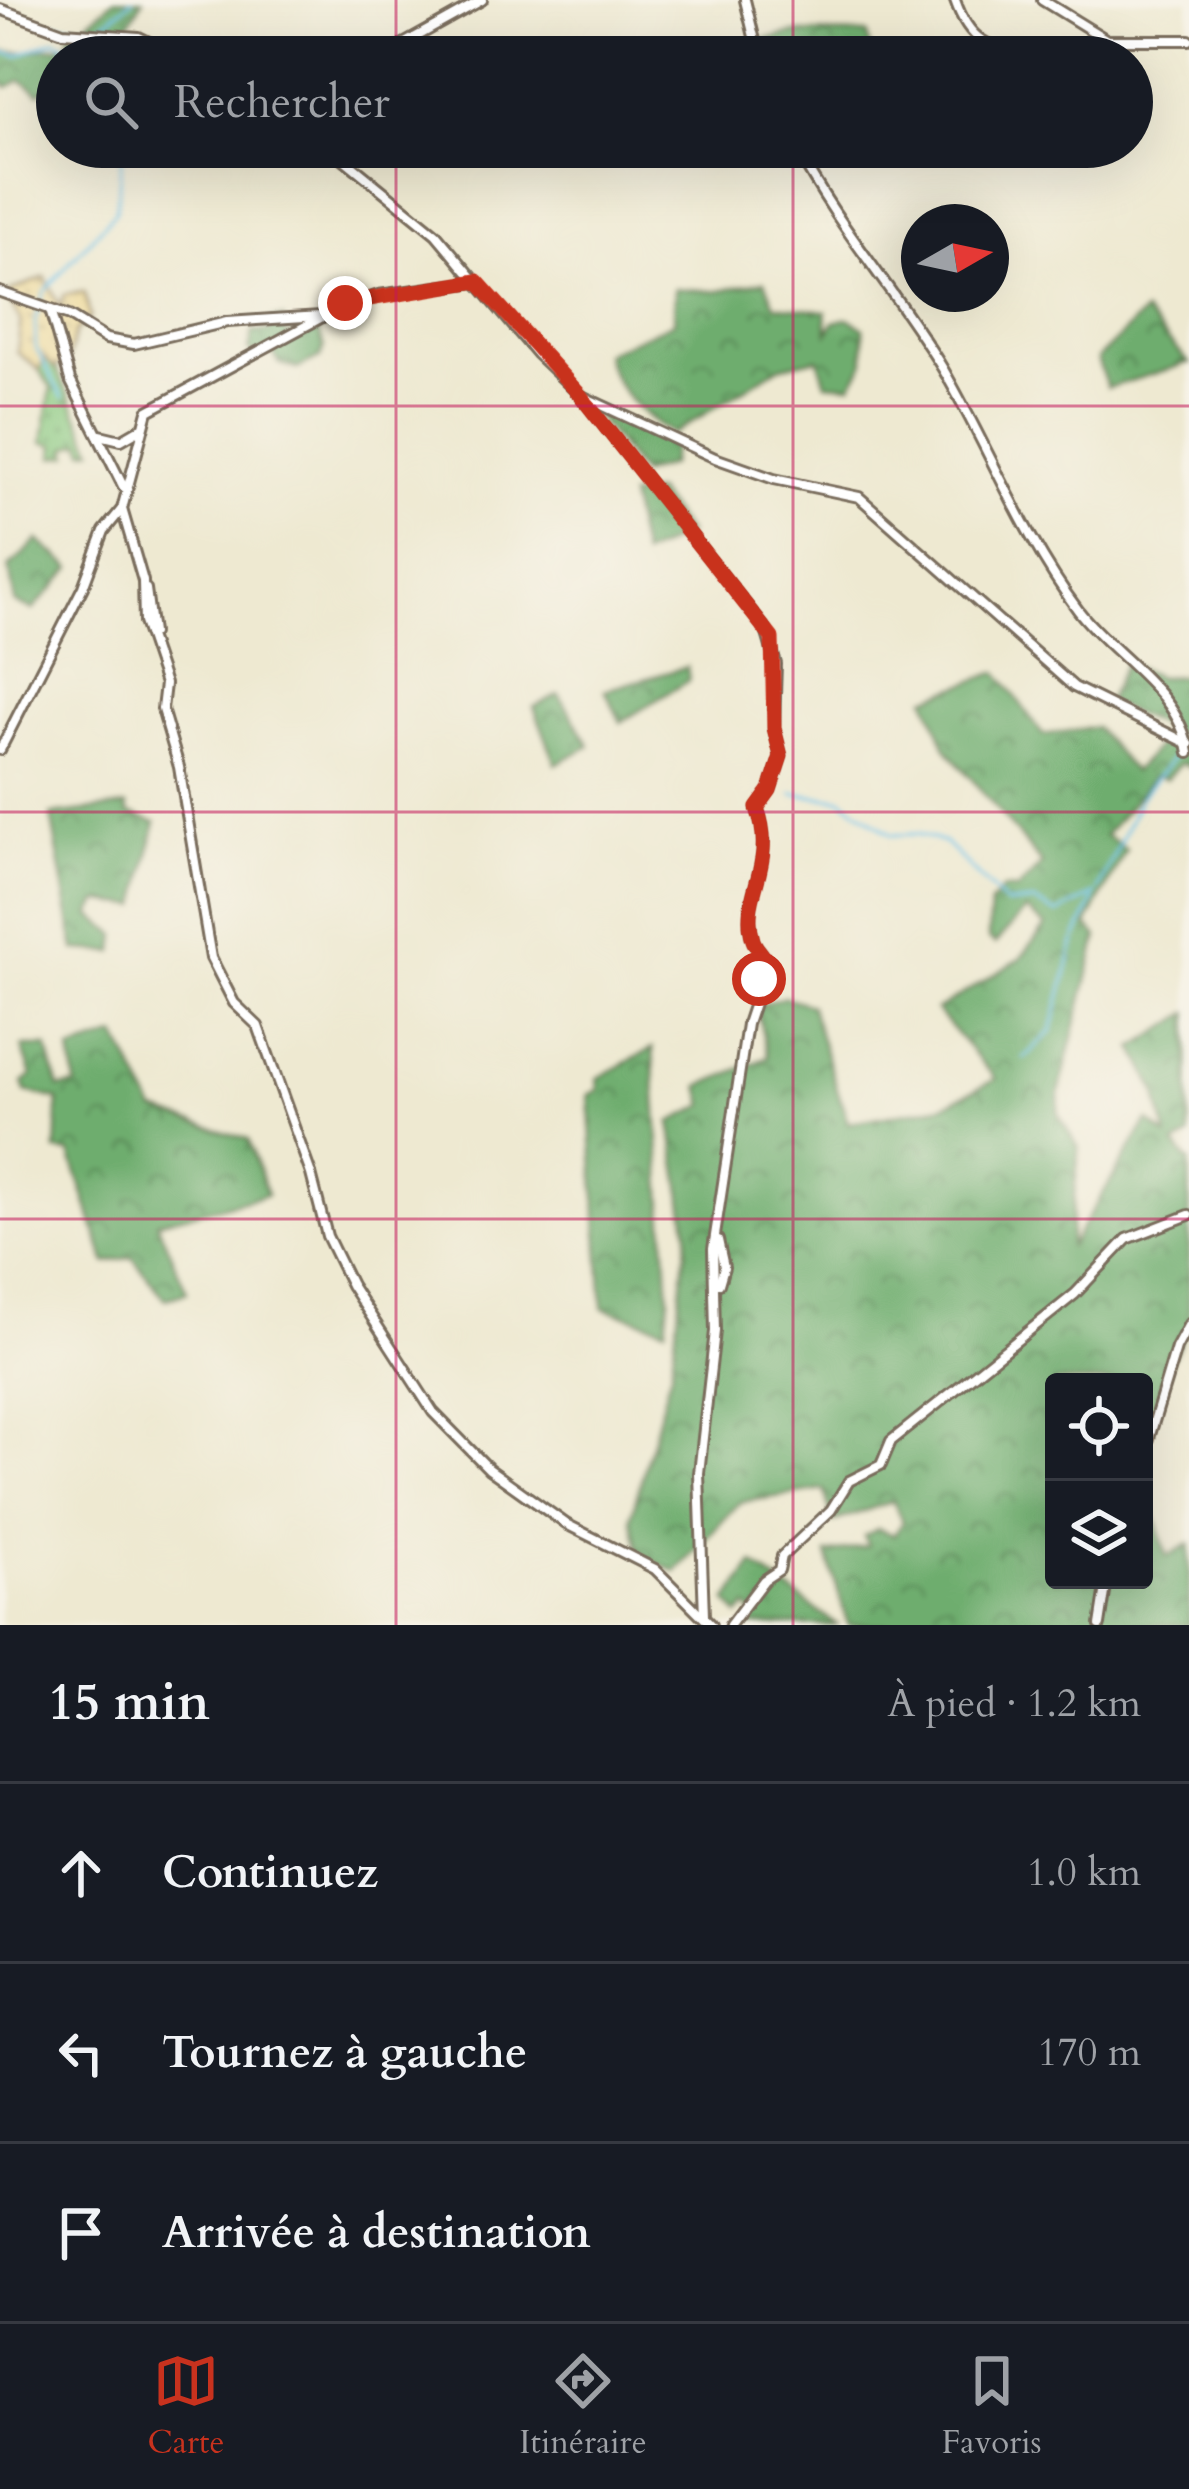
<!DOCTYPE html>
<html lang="fr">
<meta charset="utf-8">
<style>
:root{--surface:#171b24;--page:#242831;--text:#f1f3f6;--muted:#9ea1a6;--line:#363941;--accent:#c8321e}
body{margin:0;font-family:Cardo,serif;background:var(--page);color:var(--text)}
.controls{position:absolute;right:36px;bottom:36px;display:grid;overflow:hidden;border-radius:12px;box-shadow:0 12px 48px #0002}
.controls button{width:108px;height:108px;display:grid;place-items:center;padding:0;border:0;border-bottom:3px solid var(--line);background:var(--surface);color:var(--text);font:60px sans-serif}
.compass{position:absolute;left:901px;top:204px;width:108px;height:108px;border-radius:50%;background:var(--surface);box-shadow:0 12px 48px #0002;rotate:81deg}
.stop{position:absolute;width:36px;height:36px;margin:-27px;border:9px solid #c8321e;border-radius:50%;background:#fff}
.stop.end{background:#c8321e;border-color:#fff;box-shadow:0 3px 12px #0008}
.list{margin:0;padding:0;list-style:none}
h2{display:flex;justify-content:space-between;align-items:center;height:156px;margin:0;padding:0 48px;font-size:51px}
h2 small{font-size:39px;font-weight:400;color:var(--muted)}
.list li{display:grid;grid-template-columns:78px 1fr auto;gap:36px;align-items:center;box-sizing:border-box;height:180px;padding:0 48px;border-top:3px solid var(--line)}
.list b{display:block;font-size:45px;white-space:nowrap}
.list em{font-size:39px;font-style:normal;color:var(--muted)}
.icon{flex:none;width:66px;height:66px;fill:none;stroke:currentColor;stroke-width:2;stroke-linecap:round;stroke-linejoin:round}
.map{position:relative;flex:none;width:1189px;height:1625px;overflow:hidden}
.search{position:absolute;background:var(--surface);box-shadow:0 12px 48px #0002;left:36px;right:36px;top:36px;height:132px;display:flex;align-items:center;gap:30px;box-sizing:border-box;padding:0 42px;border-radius:66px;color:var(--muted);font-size:45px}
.sheet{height:696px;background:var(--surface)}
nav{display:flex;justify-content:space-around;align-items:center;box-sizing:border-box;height:168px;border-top:3px solid var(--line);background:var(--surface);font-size:33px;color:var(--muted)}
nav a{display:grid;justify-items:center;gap:6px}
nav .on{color:var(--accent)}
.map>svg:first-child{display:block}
</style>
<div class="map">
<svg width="1189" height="1625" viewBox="0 0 1189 1625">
<defs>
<pattern id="grass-dots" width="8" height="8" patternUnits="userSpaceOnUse" patternTransform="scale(3)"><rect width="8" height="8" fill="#89c980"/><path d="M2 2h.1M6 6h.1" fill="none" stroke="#71a368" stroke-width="1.8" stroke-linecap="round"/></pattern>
<pattern id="forest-crowns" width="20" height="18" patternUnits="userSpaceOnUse" patternTransform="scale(3)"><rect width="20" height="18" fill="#6ead6e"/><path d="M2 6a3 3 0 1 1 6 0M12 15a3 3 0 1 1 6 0" fill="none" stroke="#5c8d5a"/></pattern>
<pattern id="sand-dots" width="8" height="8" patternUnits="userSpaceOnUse" patternTransform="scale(3)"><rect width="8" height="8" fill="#eeda9e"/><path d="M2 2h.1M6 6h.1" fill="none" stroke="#cdbb88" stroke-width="1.8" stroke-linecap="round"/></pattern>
</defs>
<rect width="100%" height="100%" fill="#f7f3e8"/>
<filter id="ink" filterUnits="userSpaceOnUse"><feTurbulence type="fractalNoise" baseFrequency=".00833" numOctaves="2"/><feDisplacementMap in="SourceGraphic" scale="24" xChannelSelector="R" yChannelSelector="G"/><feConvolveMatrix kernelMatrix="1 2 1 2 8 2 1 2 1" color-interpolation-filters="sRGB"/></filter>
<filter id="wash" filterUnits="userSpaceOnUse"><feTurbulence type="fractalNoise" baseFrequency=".004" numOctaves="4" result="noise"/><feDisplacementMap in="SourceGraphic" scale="48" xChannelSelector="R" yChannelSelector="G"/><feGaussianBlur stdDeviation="2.7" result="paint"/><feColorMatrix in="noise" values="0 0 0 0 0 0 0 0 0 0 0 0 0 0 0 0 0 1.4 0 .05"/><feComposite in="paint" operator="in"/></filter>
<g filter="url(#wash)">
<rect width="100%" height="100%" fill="#eee9d1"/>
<polygon fill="url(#grass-dots)" stroke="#627a4f" stroke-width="3" points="45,358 52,359 93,449 85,450 82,442 68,447 69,455 53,457 55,445 43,442 51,387 39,370"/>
<g fill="url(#forest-crowns)" stroke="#546c46" stroke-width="3" fill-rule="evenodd">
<path d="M 114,0 L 143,0 L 112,52 L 57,57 L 57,82 L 39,93 L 21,80 L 8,87 L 0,79 L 0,51 C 23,56 43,45 68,47 L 70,32 L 87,33 L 88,22 Z"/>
<polygon points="796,33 867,34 872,57 759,57 755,41"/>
<path d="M 765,281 L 775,305 L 826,311 L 828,333 L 834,322 L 849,318 L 864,328 L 864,364 L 851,385 L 826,383 L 818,358 L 779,367 L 673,434 C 643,416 612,388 605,353 L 674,322 L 675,288 L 717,291 Z"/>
<polygon points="1144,313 1189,363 1107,388 1097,359"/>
<polygon points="283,318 287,337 308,325 318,328 324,347 321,357 297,369 279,363 270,348 255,354 249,350 253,332 271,331 271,319"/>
<polygon points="596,407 674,442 670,465 641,474 594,413"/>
<polygon points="656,492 688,534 642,556 629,497"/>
<polygon points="38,540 72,568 33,610 15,603 9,568"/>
<polygon points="1125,663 1158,677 1189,676 1189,739 1107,701"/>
<polygon points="687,667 689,680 621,722 605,690"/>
<path d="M 998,672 L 1043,735 L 1095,727 L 1133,772 L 1164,739 L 1189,749 L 1189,767 L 1181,763 L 1166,779 L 1154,776 L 1105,835 L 1126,849 L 1087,925 L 1098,937 L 1059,1093 L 1058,1114 L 1079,1148 L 1069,1248 L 1148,1121 L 1167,1136 L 1156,1091 L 1134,1048 L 1189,1013 L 1189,1137 L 1175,1145 L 1189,1162 L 1189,1325 C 1170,1360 1150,1412 1146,1453 C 1142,1489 1158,1523 1167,1556 L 1189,1544 L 1189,1625 L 848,1625 L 827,1554 L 868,1546 L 864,1536 L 878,1529 L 894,1535 L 902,1522 L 893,1501 L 833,1522 L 824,1490 L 740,1502 L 676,1572 L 640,1554 L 631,1517 L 671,1371 L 688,1233 L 671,1122 L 705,1105 L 700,1086 L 768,1057 L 756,1006 L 785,997 L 810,1005 L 848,1123 L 944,1105 L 996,1079 L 936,1010 L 1020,959 L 1046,926 L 1026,910 L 995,944 L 988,938 L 990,904 L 1003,889 L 1017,890 L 1042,864 L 946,748 L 926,698 ZM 1054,1382 L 1144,1382 L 1144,1580 L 1054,1580 Z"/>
<polygon points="559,694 590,746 556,764 534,707"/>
<polygon points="127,806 128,813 156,822 138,906 98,902 91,915 117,935 115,952 75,950 51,815"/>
<polygon points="117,1036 155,1111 248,1139 267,1195 157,1222 187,1292 165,1299 132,1257 106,1263 70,1153 56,1151 58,1100 26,1092 23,1083 32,1076 22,1047 47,1047 59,1088 76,1085 71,1051"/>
<polygon points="653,1048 669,1298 666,1328 603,1308 589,1095 599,1090 598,1078"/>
<polygon points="753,1564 837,1625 750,1625 752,1611 747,1607 739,1615 727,1602"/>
</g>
<polygon fill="url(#sand-dots)" stroke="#94825e" stroke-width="3" points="45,277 60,307 64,295 84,292 90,317 75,332 68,361 54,368 45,358 39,370 17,352 21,320 8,298 11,291"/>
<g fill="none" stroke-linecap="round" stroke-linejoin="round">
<g stroke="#6dc4ea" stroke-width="3">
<polyline points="54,24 99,27"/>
<polyline points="0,52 18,55 56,40 69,47 103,41"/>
<polyline points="104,57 102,25 132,0"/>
<polyline points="63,398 36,348 35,321 44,292 116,211 123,147"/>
<polyline points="793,794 842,799 892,835 917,834 945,843 1006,904 1035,902 1057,914 1096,894"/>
<polyline points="1098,890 1141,796 1177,753"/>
<polyline points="1024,1058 1052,1031 1074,943 1094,899"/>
</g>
</g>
</g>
<g filter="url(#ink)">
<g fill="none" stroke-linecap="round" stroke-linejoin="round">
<defs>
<g id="minor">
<polyline points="745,0 759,57"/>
<path d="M 955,0 C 971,47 992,47 1038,57"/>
<polyline points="1042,0 1107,40"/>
<polyline points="0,9 63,32 139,37 180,57"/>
<polyline points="380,57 482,0"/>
<polyline points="1056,57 1102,40 1189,40"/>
<polyline points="329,147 436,234 537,354 580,395 715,458 774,479 859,497 1074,687 1189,744"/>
<path d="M 796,147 C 837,227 897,292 943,369 C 989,448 1023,537 1078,610 C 1114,658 1179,689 1189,753"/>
<polyline points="0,292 69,316 106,339 134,344 227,322 321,316 378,295 475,282"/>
<polyline points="50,310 70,380 124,488"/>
<path d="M 580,395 L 766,630 L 776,664 L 774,728 L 781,756 L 770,790 L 757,808 C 778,865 739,896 753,940 C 756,949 764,953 767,964 L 747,1024 L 713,1249 L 715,1331 L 699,1473 L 704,1616"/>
<polyline points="100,435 121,440 140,429"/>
<polyline points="122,509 143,581 144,622 165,684 162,709 179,767 211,958 234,1003 258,1026 311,1174 327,1236 351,1285 433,1412 489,1469 566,1524 655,1569 711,1625"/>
<polyline points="146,589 152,633"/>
<polyline points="0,750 83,587 104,531 122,509 148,411 326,315"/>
<polyline points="718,1240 724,1267 719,1284"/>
<polyline points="1144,1455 1176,1348 1189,1324"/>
<polyline points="730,1625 764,1580 779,1570 782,1556 831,1510 849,1481 881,1465 891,1441 1075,1294 1127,1239 1189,1215"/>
<polyline points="1100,1625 1107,1580"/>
</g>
</defs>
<use href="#minor" stroke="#7a6d5d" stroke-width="14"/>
<use href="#minor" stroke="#fff" stroke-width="8"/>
</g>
</g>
<g fill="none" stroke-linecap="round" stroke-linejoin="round" filter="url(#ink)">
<path stroke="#c8321e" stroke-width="15" d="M 345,303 L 477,281 L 580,395 L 772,638 L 774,728 L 781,756 L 770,790 L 757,808 C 778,866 739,896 753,940 C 756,950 764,953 767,964 L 759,979"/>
</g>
<path fill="none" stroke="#c2185b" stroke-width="3" stroke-opacity="0.55" d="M 396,0 L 396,57M 793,0 L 793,57M 396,147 L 396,1625M 793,147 L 793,1625M 0,406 L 1189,406M 0,812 L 1189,812M 0,1219 L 1189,1219"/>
</svg>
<div class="controls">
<button><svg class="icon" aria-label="locate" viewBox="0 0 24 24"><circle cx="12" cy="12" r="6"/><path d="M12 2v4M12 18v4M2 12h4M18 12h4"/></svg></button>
<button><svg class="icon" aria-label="layers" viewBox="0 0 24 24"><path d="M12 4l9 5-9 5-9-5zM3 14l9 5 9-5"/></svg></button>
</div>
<svg class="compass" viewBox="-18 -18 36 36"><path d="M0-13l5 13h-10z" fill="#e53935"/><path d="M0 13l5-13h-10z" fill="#9ea1a6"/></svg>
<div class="stop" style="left:759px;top:979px"></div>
<div class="stop end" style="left:345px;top:303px"></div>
<div class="search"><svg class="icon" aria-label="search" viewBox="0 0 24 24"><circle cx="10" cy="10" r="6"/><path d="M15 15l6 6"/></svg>Rechercher</div>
</div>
<section class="sheet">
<h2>15 min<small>À pied · 1.2 km</small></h2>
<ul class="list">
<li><svg class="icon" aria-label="ahead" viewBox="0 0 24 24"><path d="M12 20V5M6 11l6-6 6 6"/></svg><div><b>Continuez</b></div><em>1.0 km</em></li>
<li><svg class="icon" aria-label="left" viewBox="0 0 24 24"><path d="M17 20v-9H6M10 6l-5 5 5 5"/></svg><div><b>Tournez à gauche</b></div><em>170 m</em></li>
<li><svg class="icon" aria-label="arrive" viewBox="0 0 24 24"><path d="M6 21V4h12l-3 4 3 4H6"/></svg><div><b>Arrivée à destination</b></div></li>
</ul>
</section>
<nav>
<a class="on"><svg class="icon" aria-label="map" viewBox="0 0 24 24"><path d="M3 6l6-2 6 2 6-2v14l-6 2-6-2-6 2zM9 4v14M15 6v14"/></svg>Carte</a>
<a><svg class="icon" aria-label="directions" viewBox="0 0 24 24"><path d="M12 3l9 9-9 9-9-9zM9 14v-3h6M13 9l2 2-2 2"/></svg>Itinéraire</a>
<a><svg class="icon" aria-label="saved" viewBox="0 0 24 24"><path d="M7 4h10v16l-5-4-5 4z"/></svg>Favoris</a>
</nav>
